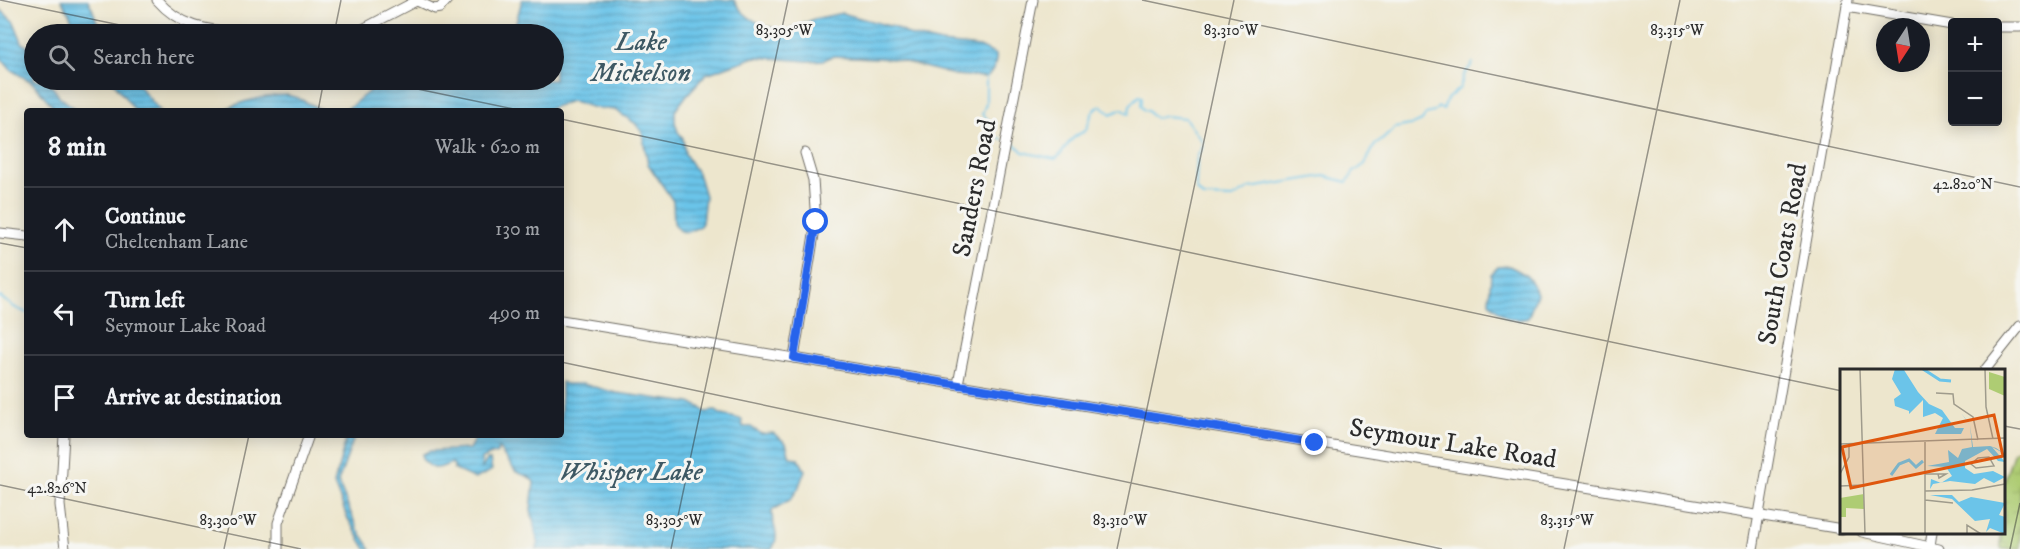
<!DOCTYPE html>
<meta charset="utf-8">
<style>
:root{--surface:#171b24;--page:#242831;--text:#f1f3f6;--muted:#9ea1a6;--line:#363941}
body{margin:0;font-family:"IM FELL DW Pica",serif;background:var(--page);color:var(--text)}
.controls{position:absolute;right:18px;top:18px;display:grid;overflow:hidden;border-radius:6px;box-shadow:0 3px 15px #0003}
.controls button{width:54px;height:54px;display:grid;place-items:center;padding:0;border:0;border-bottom:2px solid var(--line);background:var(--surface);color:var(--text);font:30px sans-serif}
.compass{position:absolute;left:1876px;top:18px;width:54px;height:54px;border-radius:50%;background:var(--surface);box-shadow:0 3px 15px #0003;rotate:192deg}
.stop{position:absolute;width:18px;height:18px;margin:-14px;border:4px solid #2563eb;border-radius:50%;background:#fff}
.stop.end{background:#2563eb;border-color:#fff;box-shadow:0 2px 6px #0008}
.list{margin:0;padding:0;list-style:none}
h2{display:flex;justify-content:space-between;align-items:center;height:78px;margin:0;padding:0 24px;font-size:26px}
h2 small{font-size:20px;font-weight:400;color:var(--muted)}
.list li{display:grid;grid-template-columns:39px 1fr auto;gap:18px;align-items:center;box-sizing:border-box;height:84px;padding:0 24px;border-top:2px solid var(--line)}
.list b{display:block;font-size:22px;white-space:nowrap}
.list p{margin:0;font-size:20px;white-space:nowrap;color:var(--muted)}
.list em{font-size:20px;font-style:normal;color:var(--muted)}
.icon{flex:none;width:33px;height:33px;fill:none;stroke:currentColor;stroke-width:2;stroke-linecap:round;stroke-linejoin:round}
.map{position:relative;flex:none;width:2020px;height:549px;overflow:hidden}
.search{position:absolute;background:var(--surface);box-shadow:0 3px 15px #0003;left:24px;top:24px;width:540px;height:66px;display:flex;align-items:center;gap:15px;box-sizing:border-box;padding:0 21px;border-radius:33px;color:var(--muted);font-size:22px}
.panel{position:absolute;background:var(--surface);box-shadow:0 3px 15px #0003;left:24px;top:108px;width:540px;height:330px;border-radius:6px}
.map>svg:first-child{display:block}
</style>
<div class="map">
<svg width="2020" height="549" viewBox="0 0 2020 549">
<defs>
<pattern id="wetland-marsh" width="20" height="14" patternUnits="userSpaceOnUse" patternTransform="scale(1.5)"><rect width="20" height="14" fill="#aecc73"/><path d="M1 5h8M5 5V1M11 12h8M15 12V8" fill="none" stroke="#96af64"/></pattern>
<pattern id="water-rules" width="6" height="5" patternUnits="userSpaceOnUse" patternTransform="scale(1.5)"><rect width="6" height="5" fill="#6bc4e9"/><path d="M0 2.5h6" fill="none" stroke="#589fbd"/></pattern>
</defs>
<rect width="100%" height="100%" fill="#f6f6f2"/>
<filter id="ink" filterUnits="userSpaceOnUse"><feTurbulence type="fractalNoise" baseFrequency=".0167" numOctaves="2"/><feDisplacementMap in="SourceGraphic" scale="12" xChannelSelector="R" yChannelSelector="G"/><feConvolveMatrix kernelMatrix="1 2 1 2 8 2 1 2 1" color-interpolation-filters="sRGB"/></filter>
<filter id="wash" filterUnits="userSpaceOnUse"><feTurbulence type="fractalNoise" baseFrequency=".008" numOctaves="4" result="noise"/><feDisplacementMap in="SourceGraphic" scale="24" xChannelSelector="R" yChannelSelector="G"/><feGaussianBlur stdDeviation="1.35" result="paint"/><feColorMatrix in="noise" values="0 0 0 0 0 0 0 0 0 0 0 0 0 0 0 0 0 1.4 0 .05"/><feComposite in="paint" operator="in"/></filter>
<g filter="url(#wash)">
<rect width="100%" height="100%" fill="#ede6cd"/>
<polygon fill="url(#wetland-marsh)" stroke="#6c7c4f" stroke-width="1.5" points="2020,450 2020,549 2001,549 2001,533 2004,532 2004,482 2014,451"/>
<g fill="url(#water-rules)" stroke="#4b788a" stroke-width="1.5">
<path d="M 61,0 L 88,0 C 95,12 96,25 104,34 L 77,34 L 70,15 Z"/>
<path d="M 522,0 L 734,0 C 744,20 767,29 788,31 L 814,19 L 842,13 L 893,27 L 911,36 L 941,43 L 980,47 L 996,55 C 997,62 993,74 986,77 L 954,75 L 894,59 L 833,56 L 824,60 L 808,61 L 755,57 L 706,74 L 686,96 L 675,111 L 675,122 L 678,132 L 683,138 L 685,154 L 699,176 L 705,196 L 702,223 L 699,227 L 688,232 L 680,231 L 674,223 L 673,201 L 648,164 L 642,132 L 635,123 L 615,110 L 595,108 L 571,101 L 542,111 L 342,111 L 351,106 L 373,88 L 396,80 L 554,80 L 554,34 L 508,34 L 516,22 Z"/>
<path d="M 0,9 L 14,22 L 23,44 C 37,49 34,67 34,80 L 47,80 L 60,97 L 78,111 L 57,111 L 32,82 L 11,70 L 0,57 Z"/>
<polygon points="112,80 134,80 160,111 135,111"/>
<path d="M 286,95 L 296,97 L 324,111 L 222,111 C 243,100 263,96 286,95 Z"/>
<path d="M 1509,266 C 1526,274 1531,277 1537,294 L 1528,318 C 1509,324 1501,314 1489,302 L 1491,274 L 1498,267 Z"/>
<path d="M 561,382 L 566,384 L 583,384 L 617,393 L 690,403 L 700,407 L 705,412 L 716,411 C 723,418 734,416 742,420 L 743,427 L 751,427 L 761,434 L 773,433 L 786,443 L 790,457 L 798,458 L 805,470 L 798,489 L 790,500 L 772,510 C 770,524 782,533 772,549 L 537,549 L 538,543 L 531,510 L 534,482 L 529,477 L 516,472 L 499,449 L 498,448 L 497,453 L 481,459 L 482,468 L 487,460 L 490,460 L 492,470 C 486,475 481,475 475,479 L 453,469 L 455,467 L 452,463 C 437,468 436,473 422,459 L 422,454 L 429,451 L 469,449 L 476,437 L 474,435 L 561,435 Z"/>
<polygon points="347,435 355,435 338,482 357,528 371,549 366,549 348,519 334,484"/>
</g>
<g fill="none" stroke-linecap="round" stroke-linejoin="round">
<g stroke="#6bc4e9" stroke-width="2">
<polyline points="986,77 986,104 982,114 993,125 994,137 1002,139"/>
<path d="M 1013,142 L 1023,152 L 1055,159 C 1067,152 1065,139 1085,131 C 1091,122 1089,109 1102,106 L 1111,114 L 1122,109 L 1129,114 L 1130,106 L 1139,96 L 1142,97 L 1141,106 L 1144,110 L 1148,111 L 1151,115 L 1156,118 L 1165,116 L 1185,118 L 1202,141 L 1202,148 L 1197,156 L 1196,185 L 1197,190 L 1203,197 L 1233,198 L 1250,188 L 1324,176 L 1347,182 L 1354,172 L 1365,164 L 1375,145 L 1381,141 L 1395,128 L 1415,124 L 1422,121 L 1426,114 L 1434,112 L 1438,107 L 1443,110 L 1447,99 L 1460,88 L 1464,75 L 1473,63"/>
<polyline points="0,297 14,307 27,313"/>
</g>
</g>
</g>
<g filter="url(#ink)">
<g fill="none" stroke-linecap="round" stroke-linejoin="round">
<defs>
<g id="minor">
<path d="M 157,0 C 183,30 212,30 249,34"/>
<polyline points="417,1 434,9 440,8 447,0"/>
<polyline points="1847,7 1952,25"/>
<polyline points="1998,27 2020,27"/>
<polyline points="353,34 418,0"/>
<polyline points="0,233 27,236"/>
<polyline points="561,320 1842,529"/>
<polyline points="794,358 816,222 813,180 805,153"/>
<polyline points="1985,370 2020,326"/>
<polyline points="958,384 1033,0"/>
<polyline points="64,435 60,505 65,549"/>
<polyline points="1862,532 1939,549"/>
<polyline points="1930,546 1932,532"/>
<polyline points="278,549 278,523 309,435"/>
<polyline points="1753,549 1848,0"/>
</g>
</defs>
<use href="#minor" stroke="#6f6c64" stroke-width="11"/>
<use href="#minor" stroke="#fff" stroke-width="9"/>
</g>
</g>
<g fill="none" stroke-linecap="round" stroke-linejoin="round" filter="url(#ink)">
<polyline stroke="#2563eb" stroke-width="8" points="816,222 794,358 1315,443"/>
</g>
<path fill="none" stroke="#2b2b2b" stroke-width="1.5" stroke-opacity="0.45" d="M 0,0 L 163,34M 1142,0 L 2020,187M 334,34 L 341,0M 374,80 L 523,111M 318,111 L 324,80M 561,119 L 1842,391M 0,243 L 27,248M 561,362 L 1442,549M 2004,426 L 2020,429M 0,485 L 301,549M 224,549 L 249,435M 671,549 L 788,0M 1117,549 L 1234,0M 1564,549 L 1680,0M 2010,549 L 2020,503"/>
<g text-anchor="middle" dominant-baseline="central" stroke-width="6" stroke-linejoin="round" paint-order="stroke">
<g font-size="26" fill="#2b2b2b" stroke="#f6f6f2">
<text transform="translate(975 188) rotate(-79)">Sanders Road</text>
<text transform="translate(1783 254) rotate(-80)">South Coats Road</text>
<text transform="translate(1453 444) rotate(9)">Seymour Lake Road</text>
</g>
<g font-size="27" font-style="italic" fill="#3e5964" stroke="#f6f6f2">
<text x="641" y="42">Lake<tspan x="641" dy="31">Mickelson</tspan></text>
<text x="631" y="472">Whisper Lake</text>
</g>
</g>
<g transform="translate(1840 369)">
<rect width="165" height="165" fill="#ede6cd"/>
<path d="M 149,3 L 165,8 L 165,27 L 149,20 Z" fill="#aecc73"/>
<path d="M 24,125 L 24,140 L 6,139 L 6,148 L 0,148 L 0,129 Z" fill="#aecc73"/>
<path d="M 55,0 L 64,1 L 78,23 L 89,35 L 102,41 L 115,59 L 124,59 L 121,65 L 95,65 L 103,49 L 95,44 L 83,48 L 83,31 L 69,45 L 69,42 L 55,37 L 54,30 L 61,25 L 52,10 ZM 121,44 L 125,49 L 130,56 L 133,78 L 150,77 L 156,79 L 165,85 L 152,78 L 165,93 L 158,92 L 147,80 L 125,92 L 125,99 L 134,105 L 153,102 L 165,108 L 154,114 L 144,109 L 135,115 L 110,112 L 93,115 L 90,120 L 91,110 L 101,114 L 112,107 L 106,98 L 87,97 L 109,93 L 108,81 L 118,89 L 122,80 L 132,78 L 130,56 ZM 90,126 L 112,126 L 119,133 L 131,128 L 165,134 L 159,146 L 165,148 L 165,165 L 150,159 L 146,163 L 150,150 L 135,152 L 112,130 Z" fill="#6bc4e9"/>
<path fill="none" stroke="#6bc4e9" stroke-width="3" d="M 83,0 L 100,11 L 111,12M 51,106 L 59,95 L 69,91 L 76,98 L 83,92"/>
<path fill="none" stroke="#9f9b8c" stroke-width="1.5" d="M 20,0 L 25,165M 145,0 L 146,38 L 153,70M 96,24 L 113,25 L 114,35 L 133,48 L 138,71M 85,73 L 85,165M 0,75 L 165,69M 149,88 L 154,97 L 136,99 L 131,95 L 138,89 ZM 0,105 L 9,88 L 9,77M 85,105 L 106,105 L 99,109 L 98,105M 0,117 L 24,116M 85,122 L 132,121 L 165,115M 85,131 L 113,134M 127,165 L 127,156 L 141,165"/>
<path fill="#df570e" fill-opacity="0.15" stroke="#df570e" stroke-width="3" d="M 154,46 L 163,87 L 11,119 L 2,78 Z"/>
<rect width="165" height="165" fill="none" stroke="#2b2b2b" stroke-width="3"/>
</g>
<g font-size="15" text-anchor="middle" fill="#2b2b2b" stroke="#f6f6f2" stroke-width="6" stroke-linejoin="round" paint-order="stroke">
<text x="784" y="35">83.305°W</text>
<text x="1231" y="35">83.310°W</text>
<text x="1677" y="35">83.315°W</text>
<text x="1963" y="189">42.820°N</text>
<text x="57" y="493">42.826°N</text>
<text x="228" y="525">83.300°W</text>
<text x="674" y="525">83.305°W</text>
<text x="1120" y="525">83.310°W</text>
<text x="1567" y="525">83.315°W</text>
</g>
</svg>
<div class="controls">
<button>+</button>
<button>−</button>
</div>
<svg class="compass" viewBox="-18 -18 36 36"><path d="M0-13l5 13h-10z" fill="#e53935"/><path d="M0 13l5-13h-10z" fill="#9ea1a6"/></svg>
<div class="stop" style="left:816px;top:222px"></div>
<div class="stop end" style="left:1315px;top:443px"></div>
<div class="search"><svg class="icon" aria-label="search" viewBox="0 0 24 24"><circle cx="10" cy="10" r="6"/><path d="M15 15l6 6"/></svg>Search here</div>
<section class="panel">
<h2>8 min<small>Walk · 620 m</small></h2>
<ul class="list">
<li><svg class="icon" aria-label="ahead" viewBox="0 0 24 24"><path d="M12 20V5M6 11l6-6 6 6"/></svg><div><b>Continue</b><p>Cheltenham Lane</p></div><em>130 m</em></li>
<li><svg class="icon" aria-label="left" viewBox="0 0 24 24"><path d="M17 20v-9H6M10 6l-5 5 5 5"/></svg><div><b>Turn left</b><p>Seymour Lake Road</p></div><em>490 m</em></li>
<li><svg class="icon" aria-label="arrive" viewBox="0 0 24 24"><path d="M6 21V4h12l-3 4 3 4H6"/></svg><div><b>Arrive at destination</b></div></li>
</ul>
</section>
</div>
